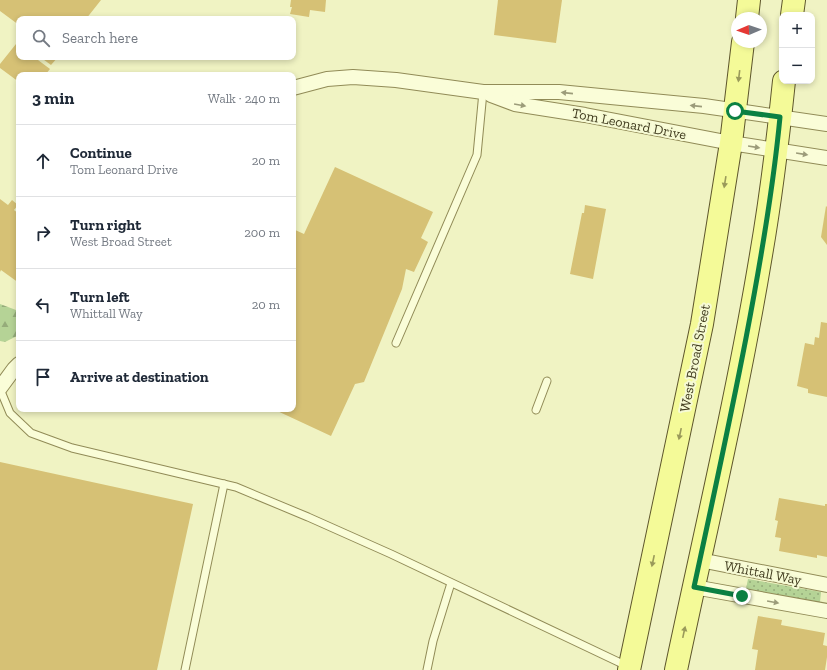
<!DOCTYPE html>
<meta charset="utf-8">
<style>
:root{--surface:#fff;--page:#f6f6f7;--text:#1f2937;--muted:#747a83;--line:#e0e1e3}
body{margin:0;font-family:"Zilla Slab",serif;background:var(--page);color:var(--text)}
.controls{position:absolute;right:12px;top:12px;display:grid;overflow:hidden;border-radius:8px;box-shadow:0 2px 6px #0003}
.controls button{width:36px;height:36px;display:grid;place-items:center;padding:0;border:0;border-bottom:1px solid var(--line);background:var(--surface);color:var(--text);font:20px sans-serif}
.compass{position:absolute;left:731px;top:12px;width:36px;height:36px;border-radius:50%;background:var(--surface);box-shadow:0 2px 6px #0003;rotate:268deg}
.stop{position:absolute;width:12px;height:12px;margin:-9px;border:3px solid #0b8043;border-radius:50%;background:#fff}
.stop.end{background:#0b8043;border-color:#fff;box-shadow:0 1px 4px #0008}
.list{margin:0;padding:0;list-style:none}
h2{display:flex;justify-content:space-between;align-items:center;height:52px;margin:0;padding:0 16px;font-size:17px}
h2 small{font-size:13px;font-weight:400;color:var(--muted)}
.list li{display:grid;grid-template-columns:26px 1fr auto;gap:12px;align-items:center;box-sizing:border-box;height:72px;padding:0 16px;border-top:1px solid var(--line)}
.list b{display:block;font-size:15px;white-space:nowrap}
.list p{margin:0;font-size:13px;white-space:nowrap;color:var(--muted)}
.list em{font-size:13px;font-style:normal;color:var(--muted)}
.icon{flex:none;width:22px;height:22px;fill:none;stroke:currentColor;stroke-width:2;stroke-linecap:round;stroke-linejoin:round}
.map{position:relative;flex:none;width:827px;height:670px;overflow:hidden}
.search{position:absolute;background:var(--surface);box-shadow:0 2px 6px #0003;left:16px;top:16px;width:280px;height:44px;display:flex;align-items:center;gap:10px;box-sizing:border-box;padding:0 14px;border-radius:8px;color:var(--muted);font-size:15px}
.panel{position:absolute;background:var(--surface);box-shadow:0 2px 6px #0003;left:16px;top:72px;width:280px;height:340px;border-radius:8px}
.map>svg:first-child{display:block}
</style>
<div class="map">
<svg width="827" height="670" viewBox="0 0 827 670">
<defs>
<pattern id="green-dots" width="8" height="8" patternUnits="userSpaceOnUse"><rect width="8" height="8" fill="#b5d396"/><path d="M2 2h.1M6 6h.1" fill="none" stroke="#95ac7a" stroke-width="1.8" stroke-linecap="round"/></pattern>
<pattern id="forest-firs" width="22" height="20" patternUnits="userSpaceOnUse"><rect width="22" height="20" fill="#b5d396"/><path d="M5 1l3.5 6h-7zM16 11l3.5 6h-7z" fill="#95ac7a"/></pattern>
</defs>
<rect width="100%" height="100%" fill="#f0f3c3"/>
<polygon fill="url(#green-dots)" points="748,579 821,592 820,602 746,589"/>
<polygon fill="url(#forest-firs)" points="0,304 16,310 19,316 19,335 5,342 0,341"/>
<g fill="#d6c175">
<polygon points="0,0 101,0 86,19 19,19 19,25 0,11"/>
<polygon points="291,0 326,0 325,12 310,10 309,17 290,14 292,7 290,7"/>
<polygon points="498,0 562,0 556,43 494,35"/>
<polygon points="16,44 19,46 19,57 34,57 50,69 45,75 19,75 19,82 0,68 0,64"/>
<polygon points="40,57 58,57 51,65"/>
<polygon points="335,167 433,212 421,238 428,242 414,272 406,269 402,289 364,382 355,384 331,436 273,409 293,409 293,229 304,234"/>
<polygon points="0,199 8,205 12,200 18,205 14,210 19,214 19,283 1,270 0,272"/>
<polygon points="585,205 606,209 593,279 570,274 582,213 584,213"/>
<polygon points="826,206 827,207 827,245 821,237"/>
<polygon points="821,322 827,323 827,397 808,393 808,389 797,386 805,343 814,345 815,337 819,338"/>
<polygon points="0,462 193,504 157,670 0,670"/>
<polygon points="779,498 825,506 825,504 827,504 827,557 817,555 817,558 779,551 781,538 775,537 778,521 775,520"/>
<polygon points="758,616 782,620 781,625 825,633 823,645 827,646 827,657 825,670 755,670 758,650 752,649"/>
</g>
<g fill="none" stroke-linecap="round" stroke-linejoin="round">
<defs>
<g id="service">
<polyline points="396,343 477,155 483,92"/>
<polyline points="0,389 10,413 31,433 72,448 236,487 308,517 391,554 627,666"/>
<polyline points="536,410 547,381"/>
<polyline points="185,670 224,484"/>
<polyline points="427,670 433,641 451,583"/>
</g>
<g id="minor">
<polyline points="293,88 327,79 353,77 396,80 483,92 559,92 704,106 827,124"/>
<polyline points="491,95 515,104 585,115 731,143 827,158"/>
<polyline points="0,388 14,369 19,364"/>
<polyline points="700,560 827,585"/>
<polyline points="694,587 827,611"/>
</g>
<g id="primary">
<polyline points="792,15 794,0"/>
<polyline points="747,18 749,0"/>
<polyline points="629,670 702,324 731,143 743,42"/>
<path d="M 676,670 C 705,532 738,394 761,255 C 771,197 778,139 784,81"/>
</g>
</defs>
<use href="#service" stroke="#918b57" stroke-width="9"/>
<use href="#minor" stroke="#918b57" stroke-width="16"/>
<use href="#primary" stroke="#5e562c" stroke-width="24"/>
<use href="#service" stroke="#fafdd8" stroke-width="7"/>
<use href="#minor" stroke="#fafdd8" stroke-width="14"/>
<use href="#primary" stroke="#f4fa98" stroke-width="22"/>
</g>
<defs><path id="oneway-solid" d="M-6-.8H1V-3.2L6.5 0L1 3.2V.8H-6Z"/></defs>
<g fill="#9a9a5a">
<use href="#oneway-solid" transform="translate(739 76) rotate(97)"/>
<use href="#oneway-solid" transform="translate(725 182) rotate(99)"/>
<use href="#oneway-solid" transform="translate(680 434) rotate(102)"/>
<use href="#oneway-solid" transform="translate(653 561) rotate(102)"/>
<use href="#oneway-solid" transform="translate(684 632) rotate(-78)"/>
</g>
<g fill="#9c9c7a">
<use href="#oneway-solid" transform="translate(567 93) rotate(-174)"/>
<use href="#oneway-solid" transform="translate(520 105) rotate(10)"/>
<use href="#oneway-solid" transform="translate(696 106) rotate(-174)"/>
<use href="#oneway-solid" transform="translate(754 147) rotate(9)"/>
<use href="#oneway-solid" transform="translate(802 154) rotate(9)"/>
<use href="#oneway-solid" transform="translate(773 602) rotate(10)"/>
</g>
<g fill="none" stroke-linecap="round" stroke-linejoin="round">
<path stroke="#0b8043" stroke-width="5" d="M 735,111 L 780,117 C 773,191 760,265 746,338 C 730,421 712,504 694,587 L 742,596"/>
</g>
<g text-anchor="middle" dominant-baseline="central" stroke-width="4" stroke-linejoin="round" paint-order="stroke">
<g font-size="14" fill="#3f3a1d" stroke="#f6fad4">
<text transform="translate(629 124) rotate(11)">Tom Leonard Drive</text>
<text transform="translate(695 358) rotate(-79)">West Broad Street</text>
<text transform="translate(763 573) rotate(11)">Whittall Way</text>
</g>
</g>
</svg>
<div class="controls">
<button>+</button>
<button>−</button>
</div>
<svg class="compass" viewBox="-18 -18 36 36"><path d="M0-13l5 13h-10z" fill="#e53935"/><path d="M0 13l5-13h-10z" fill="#747a83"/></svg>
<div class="stop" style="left:735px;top:111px"></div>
<div class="stop end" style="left:742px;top:596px"></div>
<div class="search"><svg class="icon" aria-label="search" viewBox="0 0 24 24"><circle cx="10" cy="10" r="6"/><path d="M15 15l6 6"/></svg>Search here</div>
<section class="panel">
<h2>3 min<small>Walk · 240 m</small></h2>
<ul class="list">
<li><svg class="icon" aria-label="ahead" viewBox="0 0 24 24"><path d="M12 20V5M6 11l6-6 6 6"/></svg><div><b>Continue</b><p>Tom Leonard Drive</p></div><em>20 m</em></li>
<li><svg class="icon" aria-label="right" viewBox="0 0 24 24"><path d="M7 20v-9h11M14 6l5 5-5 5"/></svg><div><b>Turn right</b><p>West Broad Street</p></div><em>200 m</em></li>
<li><svg class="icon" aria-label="left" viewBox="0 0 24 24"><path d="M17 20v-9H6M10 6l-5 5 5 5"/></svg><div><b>Turn left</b><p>Whittall Way</p></div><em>20 m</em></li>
<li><svg class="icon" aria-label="arrive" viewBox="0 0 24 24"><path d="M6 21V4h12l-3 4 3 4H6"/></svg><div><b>Arrive at destination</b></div></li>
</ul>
</section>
</div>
